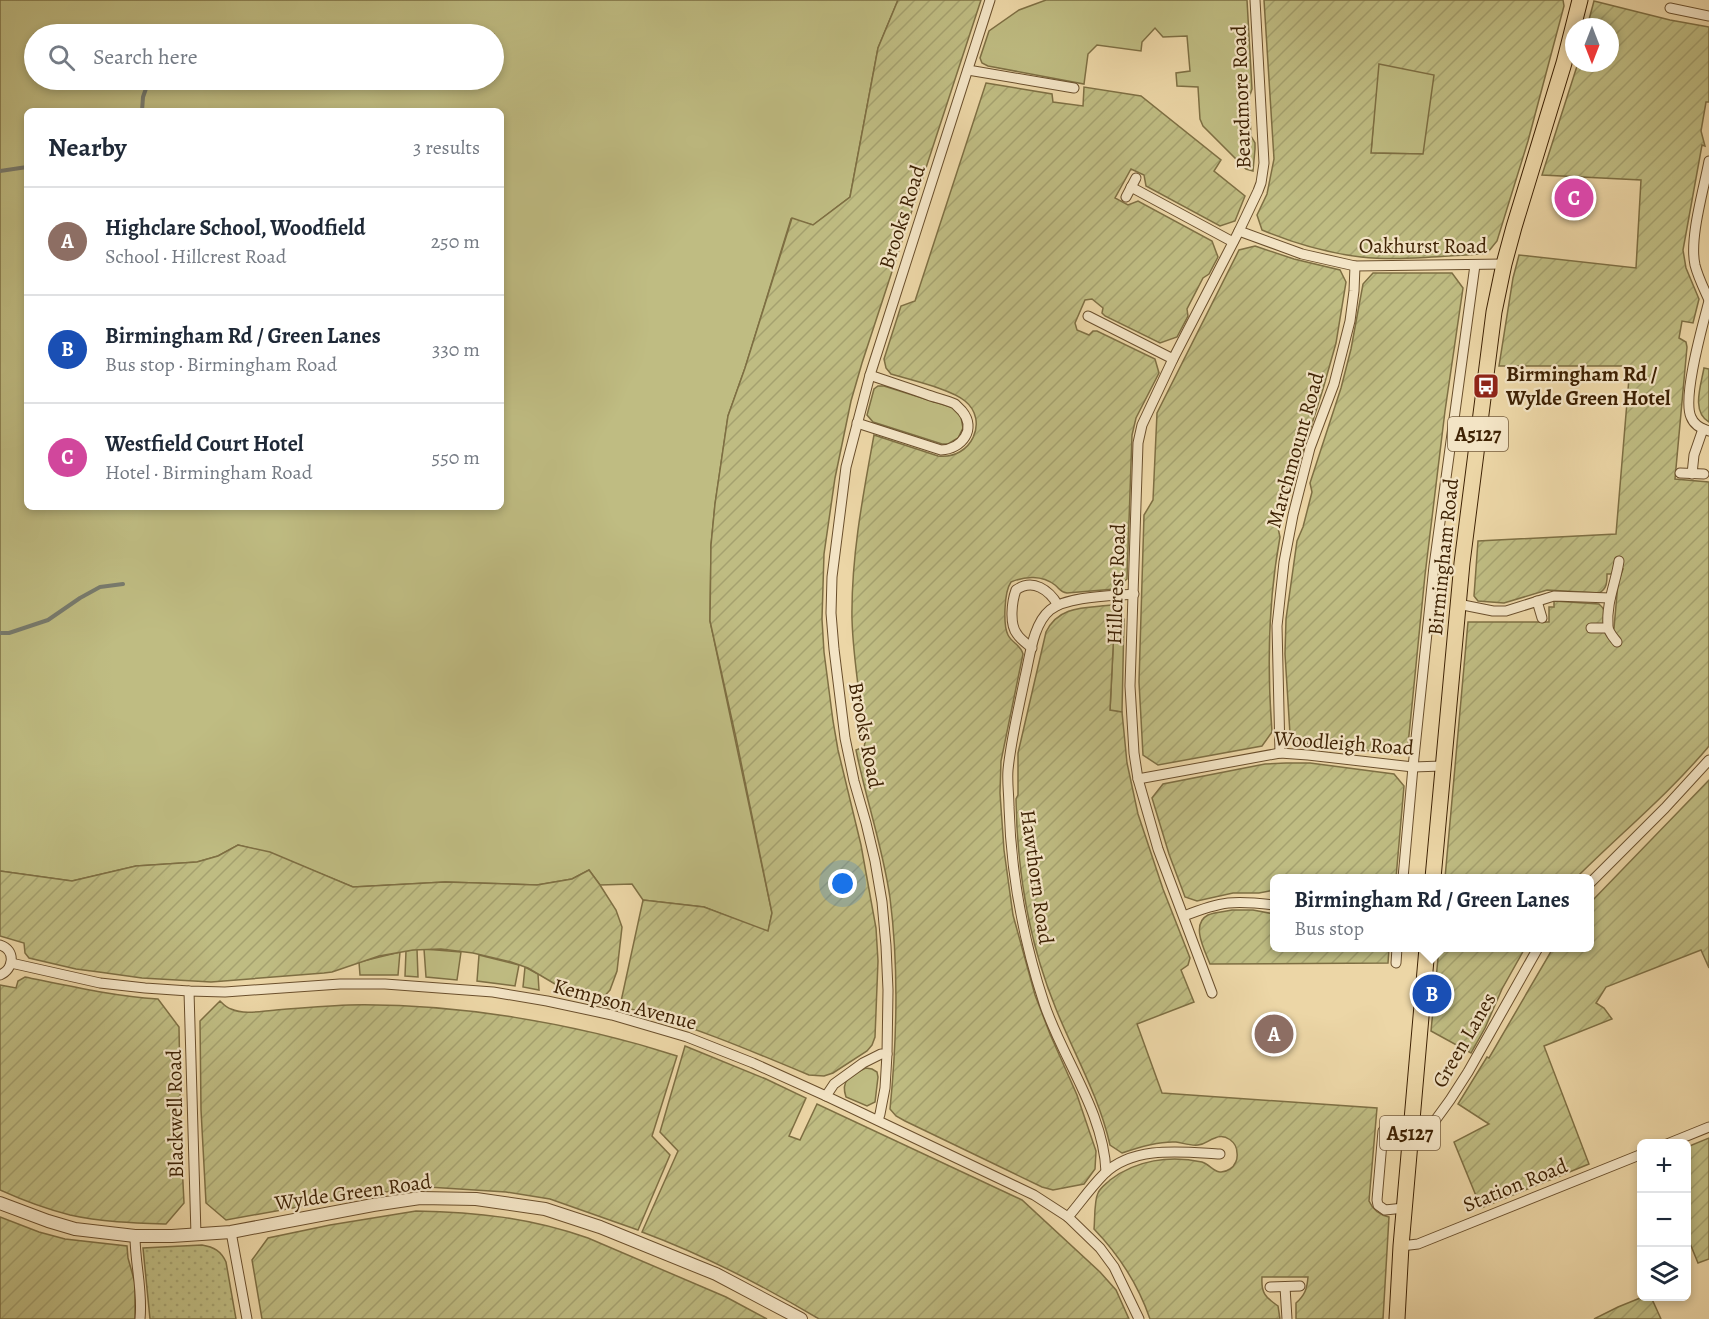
<!DOCTYPE html>
<meta charset="utf-8">
<style>
:root{--surface:#fff;--page:#f2f2f3;--text:#1f2937;--muted:#747a83;--line:#e0e1e3;--accent:#1a73e8}
body{margin:0;font-family:Alegreya,serif;background:var(--page);color:var(--text)}
.controls{position:absolute;right:18px;bottom:18px;display:grid;overflow:hidden;border-radius:9px;box-shadow:0 3px 9px #0003}
.controls button{width:54px;height:54px;display:grid;place-items:center;padding:0;border:0;border-bottom:2px solid var(--line);background:var(--surface);color:var(--text);font:30px sans-serif}
.compass{position:absolute;left:1565px;top:18px;width:54px;height:54px;border-radius:50%;background:var(--surface);box-shadow:0 3px 9px #0003;rotate:180deg}
.you{position:absolute;left:843px;top:884px;width:21px;height:21px;margin:-15px;border:4px solid #fff;border-radius:50%;background:#1a73e8;box-shadow:0 0 0 9px #1a73e833}
.badge{display:grid;place-items:center;width:39px;height:39px;border-radius:50%;background:var(--accent);color:#fff;font-size:20px;font-weight:700}
.pin{position:absolute;translate:-50% -50%;border:3px solid #fff;box-shadow:0 2px 6px #0006}
.popup{position:absolute;left:1270px;top:874px;width:324px;height:78px;box-sizing:border-box;display:grid;place-content:center;border-radius:9px;background:var(--surface);filter:drop-shadow(0 2px 4px #0005);font-size:20px;white-space:nowrap;color:var(--muted)}
.popup b{font-size:22px;color:var(--text)}
.popup::after{content:'';position:absolute;left:50%;top:100%;margin-left:-12px;border:12px solid transparent;border-top-color:var(--surface)}
.list{margin:0;padding:0;list-style:none}
h2{display:flex;justify-content:space-between;align-items:center;height:78px;margin:0;padding:0 24px;font-size:26px}
h2 small{font-size:20px;font-weight:400;color:var(--muted)}
.list li{display:grid;grid-template-columns:39px 1fr auto;gap:18px;align-items:center;box-sizing:border-box;height:108px;padding:0 24px;border-top:2px solid var(--line)}
.list b{display:block;font-size:22px;white-space:nowrap}
.list p{margin:0;font-size:20px;white-space:nowrap;color:var(--muted)}
.list em{font-size:20px;font-style:normal;color:var(--muted)}
.icon{flex:none;width:33px;height:33px;fill:none;stroke:currentColor;stroke-width:2;stroke-linecap:round;stroke-linejoin:round}
.map{position:relative;flex:none;width:1709px;height:1319px;overflow:hidden}
.search{position:absolute;background:var(--surface);box-shadow:0 3px 9px #0003;left:24px;top:24px;width:480px;height:66px;display:flex;align-items:center;gap:15px;box-sizing:border-box;padding:0 21px;border-radius:33px;color:var(--muted);font-size:22px}
.panel{position:absolute;background:var(--surface);box-shadow:0 3px 9px #0003;left:24px;top:108px;width:480px;height:402px;border-radius:9px}
.map>svg:first-child{display:block}
</style>
<div class="map">
<svg width="1709" height="1319" viewBox="0 0 1709 1319">
<defs>
<pattern id="park-dots" width="8" height="8" patternUnits="userSpaceOnUse" patternTransform="scale(1.5)"><rect width="8" height="8" fill="#bfbc82"/><path d="M2 2h.1M6 6h.1" fill="none" stroke="#a5a16f" stroke-width="1.8" stroke-linecap="round"/></pattern>
<pattern id="garden-furrows" width="10" height="10" patternUnits="userSpaceOnUse" patternTransform="scale(1.5)"><rect width="10" height="10" fill="#bfbc82"/><path d="M-1 1l2-2M0 10L10 0M9 11l2-2" fill="none" stroke="#a5a16f"/></pattern>
</defs>
<rect width="100%" height="100%" fill="#ecd6a6"/>
<filter id="stains"><feTurbulence type="fractalNoise" baseFrequency=".00333" numOctaves="4"/><feColorMatrix values="0 0 0 0 .2 0 0 0 0 .09 0 0 0 0 .02 0 0 0 .5 -.17"/></filter>
<radialGradient id="worn" r=".72"><stop offset=".6" stop-color="#630" stop-opacity="0"/><stop offset="1" stop-color="#630" stop-opacity=".3"/></radialGradient>
<g fill="#bfbc82" stroke="#7e6f43" stroke-width="1.5" fill-rule="evenodd">
<path d="M 0,0 L 898,0 L 878,48 L 850,197 L 813,225 L 791,219 L 745,368 L 728,416 L 715,504 L 711,545 L 710,621 L 772,913 L 768,932 L 704,907 L 643,900 L 632,884 L 600,885 L 589,870 L 572,879 L 537,885 L 445,882 L 353,887 L 270,853 L 238,845 L 218,856 L 197,862 L 136,866 L 72,881 L 0,871 ZM 34,34 L 494,34 L 494,80 L 34,80 ZM 27,111 L 501,111 L 501,507 L 27,507 Z"/>
<polygon points="1046,0 1247,0 1252,89 1249,98 1251,136 1255,143 1255,149 1253,171 1246,169 1203,126 1200,119 1198,87 1177,86 1176,73 1190,71 1187,36 1163,37 1155,28 1142,42 1141,51 1097,45 1088,54 1084,84 988,66 982,63 980,58 989,31 1019,10"/>
<polygon points="1378,63 1435,74 1424,154 1371,153"/>
<polygon points="878,386 884,386 954,408 961,417 963,428 958,438 948,444 942,444 873,422 867,415 874,389"/>
<polygon points="1115,609 1124,619 1122,712 1110,711"/>
<polygon points="417,949 418,977 405,976 406,951"/>
<polygon points="424,949 461,952 457,980 426,977"/>
<polygon points="400,952 398,975 360,975 359,962"/>
<polygon points="479,955 519,965 515,986 477,981"/>
<polygon points="525,967 538,974 539,990 523,987"/>
<path d="M 866,1068 L 872,1069 L 877,1072 L 878,1077 L 875,1102 L 867,1106 L 846,1097 C 840,1080 851,1075 866,1068 Z"/>
</g>
<path fill="url(#park-dots)" stroke="#7e6f43" stroke-width="1.5" d="M 202,1245 C 214,1247 221,1251 226,1262 L 236,1319 L 150,1319 L 143,1248 Z"/>
<g fill="url(#garden-furrows)" stroke="#7e6f43" stroke-width="1.5" fill-rule="evenodd">
<path d="M 898,0 L 981,0 L 862,363 L 851,401 L 835,478 L 824,554 L 822,619 L 824,652 L 833,721 L 838,750 L 861,845 L 876,928 L 878,961 L 875,1037 L 872,1045 L 867,1051 L 833,1073 L 824,1076 L 809,1075 C 747,1049 685,1023 620,1006 L 643,900 L 704,907 L 768,931 L 772,913 L 736,738 L 710,621 L 711,545 L 715,504 L 728,416 L 745,368 L 792,218 L 813,225 L 850,197 L 878,48 Z"/>
<path d="M 1264,0 L 1563,0 L 1564,6 L 1528,141 L 1497,241 L 1488,252 L 1482,254 C 1442,256 1401,261 1361,257 C 1327,253 1293,243 1262,230 L 1257,215 L 1267,194 L 1274,159 ZM 1379,64 L 1434,75 L 1423,154 L 1371,153 Z"/>
<path d="M 1594,1 L 1670,20 L 1709,27 L 1709,102 L 1706,102 L 1701,131 L 1705,146 L 1702,145 L 1683,250 L 1686,268 L 1699,299 L 1693,323 L 1682,321 L 1679,338 L 1686,342 L 1687,347 L 1675,479 L 1709,482 L 1709,746 C 1669,794 1620,834 1576,878 L 1445,878 L 1468,622 L 1549,622 L 1549,607 L 1554,607 L 1554,601 L 1599,604 C 1606,609 1606,620 1608,628 L 1614,628 L 1618,583 L 1623,569 L 1613,569 L 1613,574 L 1607,574 C 1607,582 1607,589 1599,593 L 1547,590 L 1504,603 L 1478,601 L 1474,596 L 1478,541 L 1616,534 L 1630,366 L 1499,366 L 1513,278 L 1519,255 L 1636,268 L 1641,180 L 1542,175 L 1578,63 L 1610,63 L 1610,27 L 1587,27 Z"/>
<path d="M 986,83 L 1052,94 L 1053,102 L 1083,106 L 1084,87 L 1141,96 L 1221,160 L 1214,171 L 1245,196 L 1235,221 L 1220,226 L 1146,186 L 1144,175 L 1131,169 L 1115,198 L 1128,205 L 1138,201 L 1212,241 L 1218,257 L 1209,274 L 1203,278 L 1187,309 L 1188,316 L 1177,337 L 1160,343 L 1105,316 L 1102,313 L 1103,308 L 1092,299 L 1085,300 L 1075,323 L 1077,330 L 1089,335 L 1093,331 L 1097,331 L 1155,359 L 1159,373 L 1136,418 L 1132,435 L 1127,579 L 1115,589 L 1067,593 C 1060,592 1060,589 1055,585 C 1042,575 1025,576 1011,582 C 1004,592 1003,625 1008,635 C 1012,643 1021,645 1023,654 L 1001,761 L 1000,793 L 1004,850 L 1013,915 L 1035,995 L 1050,1034 L 1077,1095 L 1096,1151 L 1095,1169 L 1084,1184 L 1053,1190 L 1042,1187 L 905,1121 L 896,1116 L 890,1109 C 897,1039 899,968 890,898 C 883,848 866,800 856,750 L 864,747 L 865,743 C 861,701 853,660 852,619 C 851,557 863,495 874,435 L 938,456 C 972,460 989,420 965,401 C 951,389 910,380 891,374 L 886,368 L 884,359 L 901,306 L 915,301 Z"/>
<path d="M 1255,246 L 1294,259 L 1340,270 L 1346,282 L 1336,343 L 1323,389 L 1294,480 L 1288,485 L 1278,528 L 1280,537 C 1268,602 1267,667 1272,732 L 1262,746 L 1158,765 L 1143,755 L 1139,682 L 1144,515 L 1153,500 L 1157,413 L 1239,250 Z"/>
<polygon points="1373,273 1452,273 1463,288 1445,411 1425,575 1408,745 1397,754 1301,743 1290,734 1285,654 1286,619 1297,541 1303,527 1312,492 1310,483 1341,388 1351,349 1363,284"/>
<path d="M 1704,368 L 1709,369 L 1709,422 C 1691,412 1701,385 1704,368 Z"/>
<path d="M 1112,605 L 1115,609 L 1110,710 L 1122,712 L 1127,763 L 1138,814 L 1163,889 L 1190,958 L 1188,965 L 1181,970 L 1194,1002 L 1137,1024 L 1162,1093 L 1377,1108 L 1369,1201 C 1373,1210 1379,1215 1389,1217 L 1383,1319 L 1296,1319 L 1296,1303 C 1305,1295 1307,1289 1308,1277 L 1262,1277 C 1261,1293 1265,1297 1278,1306 L 1280,1319 L 1150,1319 C 1138,1284 1120,1256 1094,1229 C 1095,1220 1094,1201 1098,1193 C 1100,1188 1106,1184 1110,1180 C 1136,1160 1170,1155 1202,1162 C 1212,1165 1216,1178 1230,1169 C 1235,1166 1238,1159 1237,1153 C 1237,1142 1225,1133 1215,1138 C 1208,1140 1206,1144 1198,1145 C 1191,1146 1183,1143 1176,1142 C 1158,1141 1139,1147 1122,1153 L 1110,1145 C 1099,1096 1074,1054 1056,1009 C 1029,943 1017,870 1016,799 L 1018,795 L 1018,753 L 1046,632 C 1059,605 1086,608 1112,605 Z"/>
<polygon points="1286,763 1310,763 1394,774 1404,786 1396,878 1274,878 1274,890 1259,893 1233,893 1197,901 1185,897 1169,854 1152,798 1163,784 1265,764"/>
<polygon points="1709,780 1709,968 1701,950 1606,987 1596,1003 1604,1008 1612,1019 1544,1046 1589,1164 1481,1208 1454,1142 1489,1124 1458,1104 1487,1057 1489,1058 1553,948 1589,948 1590,903"/>
<polygon points="238,845 270,852 353,887 445,882 537,885 572,879 589,870 600,885 616,910 622,927 617,971 610,990 598,1003 582,1000 528,968 511,962 473,953 441,949 413,950 379,956 332,972 324,973 211,982 142,978 99,972 76,969 29,958 25,953 24,943 0,936 0,871 72,881 136,866 197,862 218,856"/>
<path d="M 1232,910 L 1253,910 L 1274,914 L 1274,948 L 1389,948 L 1388,963 L 1210,964 C 1205,951 1190,924 1208,915 C 1215,912 1224,912 1232,910 Z"/>
<polygon points="1439,948 1525,948 1502,989 1485,1028 1471,1053 1431,1031"/>
<path d="M 25,977 C 69,986 113,996 158,999 L 179,1027 L 181,1143 L 184,1203 L 166,1224 C 135,1223 101,1222 70,1215 C 46,1209 22,1200 0,1190 L 0,985 L 16,988 L 18,981 Z"/>
<path d="M 220,1001 C 223,1004 227,1008 231,1009 C 245,1015 261,1011 276,1010 C 300,1008 325,1006 349,1005 C 455,1003 576,1023 677,1056 L 652,1136 L 670,1155 L 638,1230 L 550,1199 L 506,1192 L 428,1187 L 376,1193 L 226,1220 L 206,1203 L 201,1110 L 200,1021 Z"/>
<path d="M 685,1046 L 766,1079 L 806,1098 L 789,1136 L 800,1140 L 817,1104 L 1022,1200 L 1100,1272 L 1116,1290 L 1129,1319 L 819,1319 C 762,1285 704,1255 642,1232 L 678,1151 L 660,1132 Z"/>
<polygon points="1709,1138 1709,1259 1698,1263 1687,1236 1687,1147"/>
<path d="M 416,1211 C 477,1212 531,1218 588,1238 L 726,1297 L 767,1319 L 262,1319 L 252,1260 L 268,1238 L 330,1225 Z"/>
<polygon points="0,1217 39,1232 65,1239 127,1246 128,1258 135,1283 135,1319 0,1319"/>
<polygon points="1645,1296 1651,1297 1661,1319 1594,1319 1618,1307"/>
</g>
<g fill="none" stroke-linecap="round" stroke-linejoin="round">
<g stroke="#787b6e" stroke-width="4">
<polyline points="142,111 143,97 149,80"/>
<polyline points="0,171 27,167"/>
<polyline points="0,633 9,633 48,620 80,598 100,587 123,584"/>
</g>
<defs>
<g id="minor">
<polyline points="1670,8 1709,16"/>
<polyline points="968,70 1074,88"/>
<path d="M 1709,161 C 1704,189 1689,238 1695,265 C 1698,277 1704,289 1709,300"/>
<polyline points="1131,187 1233,242"/>
<polyline points="1126,197 1136,178"/>
<polyline points="1239,231 1302,254 1355,266 1504,264"/>
<path d="M 1709,301 C 1703,324 1682,397 1691,417 C 1694,425 1702,429 1709,431"/>
<polyline points="1088,316 1173,359"/>
<path d="M 857,423 L 941,450 C 962,449 977,429 962,411 C 961,410 956,405 955,404 C 947,400 936,398 928,395 C 909,388 889,382 870,375"/>
<polyline points="1680,473 1704,474"/>
<polyline points="1692,474 1694,455 1703,429"/>
<polyline points="1537,601 1542,618"/>
<polyline points="1458,604 1493,611 1506,611 1554,596 1610,598"/>
<polyline points="1591,628 1607,628"/>
<path d="M 1617,642 C 1614,638 1608,632 1608,626 C 1606,603 1616,582 1619,561"/>
<path d="M 1032,648 C 1027,644 1020,639 1017,634 C 1009,624 1012,601 1016,590 C 1033,578 1049,590 1058,605"/>
<polyline points="1280,753 1277,626 1284,562 1293,515 1310,448 1334,384 1350,321 1354,291 1355,266"/>
<polyline points="1138,779 1280,753 1308,755 1413,767 1442,766"/>
<polyline points="1403,878 1413,767 1434,566 1475,265"/>
<polyline points="1589,884 1665,808 1709,760"/>
<path d="M 1184,916 C 1222,901 1234,900 1274,905"/>
<path d="M 0,945 C 16,950 14,969 0,975"/>
<polyline points="11,963 100,983 145,988 189,991 225,992 340,984 385,984 493,992 547,1001 612,1015 687,1037 753,1063 826,1096 1034,1195 1068,1217 1100,1248 1114,1267 1139,1319"/>
<polyline points="1396,963 1397,948"/>
<polyline points="189,991 196,1235"/>
<polyline points="1212,993 1158,849 1138,779 1134,753 1130,686 1138,443 1142,425 1173,359 1239,231 1258,191 1261,183 1264,163 1255,0"/>
<polyline points="826,1096 834,1084 863,1063 881,1054 887,1054"/>
<polyline points="878,1120 880,1114 885,1088 887,1054 888,990 886,946 882,902 875,861 866,823 854,781 845,738 834,649 831,613 832,577 846,467 870,375 990,0"/>
<polyline points="1383,1131 1377,1200 1378,1205 1385,1210 1404,1208"/>
<polyline points="1410,1136 1418,1137 1426,1133 1450,1100 1468,1072 1538,948"/>
<polyline points="1667,1144 1709,1127"/>
<path d="M 1106,1172 C 1104,1112 1062,1058 1044,1003 C 1023,939 1011,873 1009,807 C 1009,795 1007,782 1008,770 C 1011,739 1019,707 1025,677 C 1030,656 1033,624 1050,610 C 1067,596 1112,596 1134,594"/>
<path d="M 1068,1217 C 1080,1203 1091,1187 1104,1174 C 1134,1145 1183,1152 1220,1154"/>
<polyline points="231,1232 247,1319"/>
<path d="M 135,1236 C 135,1264 143,1291 140,1319"/>
<polyline points="1401,1246 1418,1244 1642,1154"/>
<polyline points="1270,1287 1300,1286"/>
<polyline points="1285,1287 1287,1319"/>
</g>
<polyline id="tertiary" points="0,1203 48,1221 75,1229 135,1236 172,1236 231,1232 373,1205 420,1198 476,1199 545,1209 600,1227 716,1274 801,1319"/>
<g id="primary">
<polyline points="1433,878 1462,563 1494,312 1504,264 1514,227 1564,63 1580,0"/>
<polyline points="1397,1319 1401,1246 1427,948"/>
</g>
</defs>
<use href="#minor" stroke="#6a4f2c" stroke-width="11"/>
<use href="#tertiary" stroke="#6a4f2c" stroke-width="14"/>
<use href="#primary" stroke="#3e2204" stroke-width="17"/>
<use href="#minor" stroke="#f3e4c5" stroke-width="9"/>
<use href="#tertiary" stroke="#f3e4c5" stroke-width="12"/>
<use href="#primary" stroke="#ecd6a6" stroke-width="15"/>
</g>
<defs>
<symbol id="bus-square" viewBox="-11 -11 22 22"><rect x="-9" y="-9" width="18" height="18" rx="4" fill="#8f2418" stroke="#f3e4c5"/><path d="M-5-6H5V4H4V6H2V4H-2V6H-4V4H-5ZM-3.5-4V0h7V-4ZM-3.5 1.2v1.5H-2V1.2ZM2 1.2v1.5H3.5V1.2Z" fill="#fff"/></symbol>
</defs>
<g fill-rule="evenodd">
<use href="#bus-square" x="1471" y="371" width="30" height="30"/>
</g>
<g text-anchor="middle" dominant-baseline="central" stroke-width="4.5" stroke-linejoin="round" paint-order="stroke">
<g fill="#f3e4c5" stroke="#745c3e" stroke-width="1.5">
<rect x="1448" y="417" width="60" height="34" rx="4.5"/>
<rect x="1380" y="1116" width="60" height="34" rx="4.5"/>
</g>
<g font-size="20" font-weight="bold" fill="#3e2204">
<text x="1478" y="434">A5127</text>
<text x="1410" y="1133">A5127</text>
</g>
<g font-size="21" fill="#3e2204" stroke="#f3e4c5">
<text transform="translate(1241 97) rotate(-92)">Beardmore Road</text>
<text transform="translate(902 217) rotate(-72)">Brooks Road</text>
<text x="1423" y="246">Oakhurst Road</text>
<text transform="translate(1295 450) rotate(-74)">Marchmount Road</text>
<text transform="translate(1443 557) rotate(-84)">Birmingham Road</text>
<text transform="translate(1116 584) rotate(-88)">Hillcrest Road</text>
<text transform="translate(866 735) rotate(79)">Brooks Road</text>
<text transform="translate(1344 743) rotate(4)">Woodleigh Road</text>
<text transform="translate(1037 877) rotate(82)">Hawthorn Road</text>
<text transform="translate(625 1004) rotate(15)">Kempson Avenue</text>
<text transform="translate(1464 1040) rotate(-60)">Green Lanes</text>
<text transform="translate(175 1114) rotate(-91)">Blackwell Road</text>
<text transform="translate(1515 1185) rotate(-22)">Station Road</text>
<text transform="translate(353 1192) rotate(-8)">Wylde Green Road</text>
</g>
<g font-size="21" font-weight="bold" fill="#3e2204" stroke="#f3e4c5" text-anchor="start">
<text x="1506" y="374">Birmingham Rd /<tspan x="1506" dy="24">Wylde Green Hotel</tspan></text>
</g>
</g>
<rect width="100%" height="100%" filter="url(#stains)"/>
<rect width="100%" height="100%" fill="url(#worn)"/>
</svg>
<div class="controls">
<button>+</button>
<button>−</button>
<button><svg class="icon" aria-label="layers" viewBox="0 0 24 24"><path d="M12 4l9 5-9 5-9-5zM3 14l9 5 9-5"/></svg></button>
</div>
<svg class="compass" viewBox="-18 -18 36 36"><path d="M0-13l5 13h-10z" fill="#e53935"/><path d="M0 13l5-13h-10z" fill="#747a83"/></svg>
<div class="you"></div>
<div class="pin badge" style="left:1274px;top:1034px;background:#8d6e63">A</div>
<div class="pin badge" style="left:1432px;top:994px;background:#1a4fb4">B</div>
<div class="popup"><b>Birmingham Rd / Green Lanes</b>Bus stop</div>
<div class="pin badge" style="left:1574px;top:198px;background:#d1479c">C</div>
<div class="search"><svg class="icon" aria-label="search" viewBox="0 0 24 24"><circle cx="10" cy="10" r="6"/><path d="M15 15l6 6"/></svg>Search here</div>
<section class="panel">
<h2>Nearby<small>3 results</small></h2>
<ul class="list">
<li><span class="badge" style="background:#8d6e63">A</span><div><b>Highclare School, Woodfield</b><p>School · Hillcrest Road</p></div><em>250 m</em></li>
<li><span class="badge" style="background:#1a4fb4">B</span><div><b>Birmingham Rd / Green Lanes</b><p>Bus stop · Birmingham Road</p></div><em>330 m</em></li>
<li><span class="badge" style="background:#d1479c">C</span><div><b>Westfield Court Hotel</b><p>Hotel · Birmingham Road</p></div><em>550 m</em></li>
</ul>
</section>
</div>
